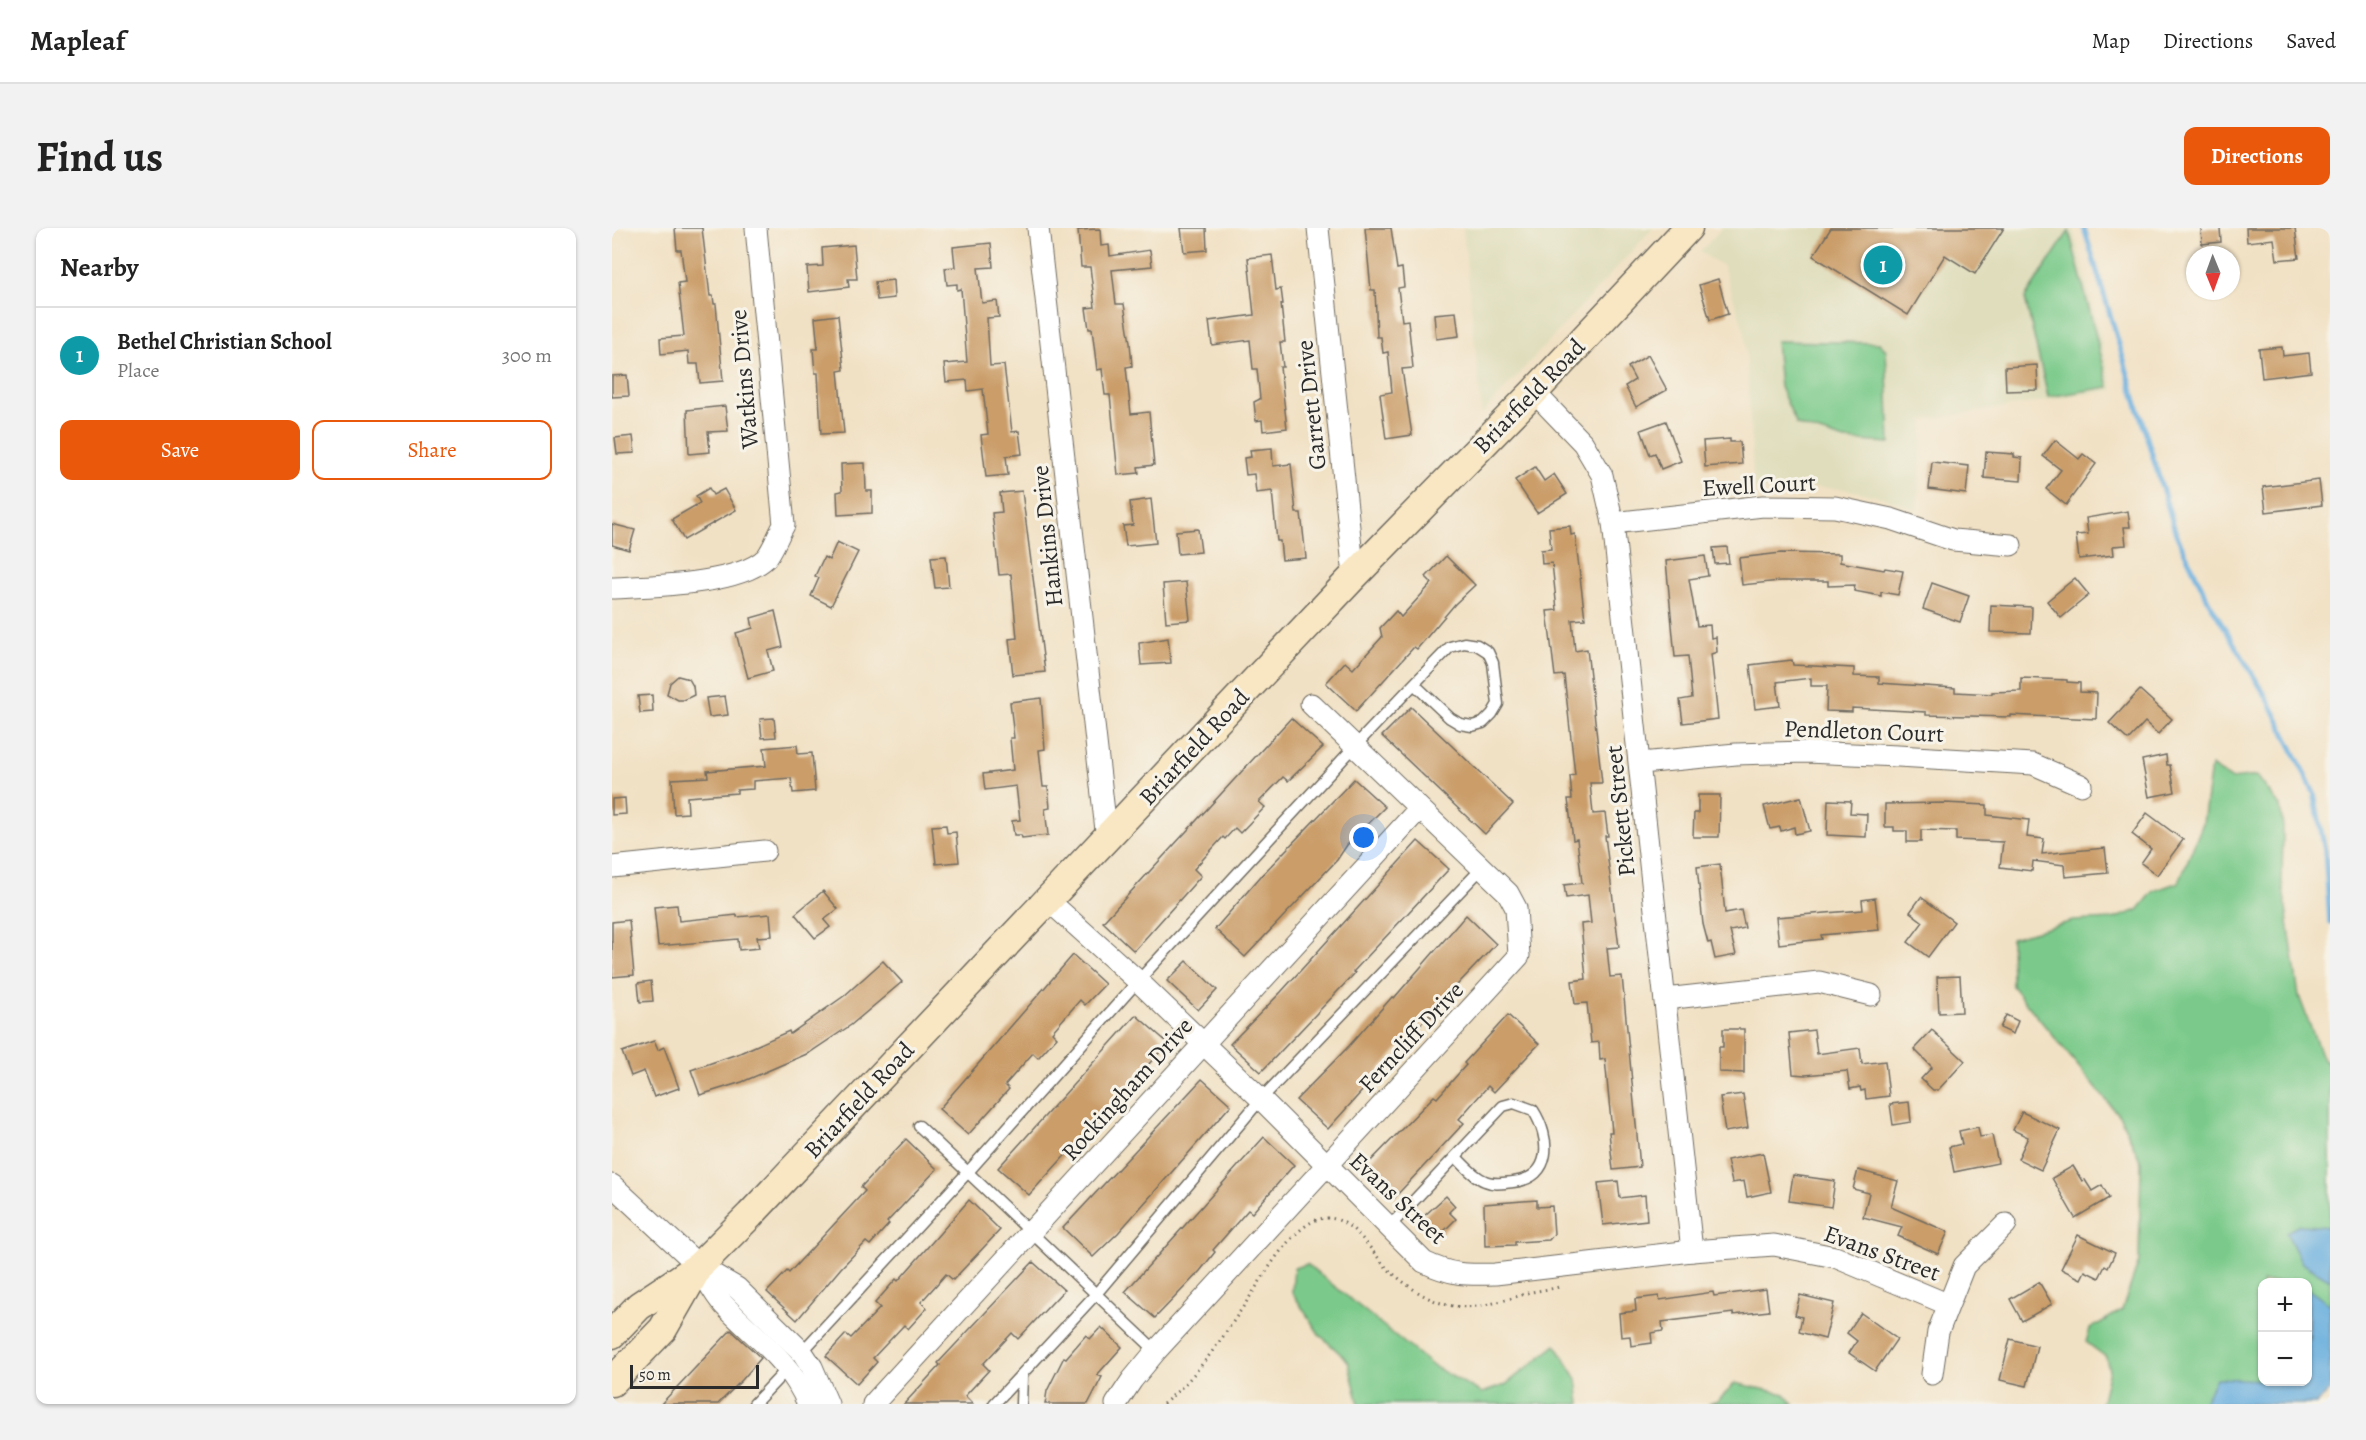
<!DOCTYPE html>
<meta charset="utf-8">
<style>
:root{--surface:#fff;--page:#f2f2f2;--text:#222;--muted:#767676;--line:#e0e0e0;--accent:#ea580c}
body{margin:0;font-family:Alegreya,serif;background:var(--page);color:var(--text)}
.controls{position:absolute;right:18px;bottom:18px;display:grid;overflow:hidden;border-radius:12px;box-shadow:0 2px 4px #0004}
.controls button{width:54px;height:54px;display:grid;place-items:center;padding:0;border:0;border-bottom:2px solid var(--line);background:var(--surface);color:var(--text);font:30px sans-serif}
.compass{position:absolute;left:1574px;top:18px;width:54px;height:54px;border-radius:50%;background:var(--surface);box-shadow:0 2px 4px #0004;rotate:179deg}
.scale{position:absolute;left:18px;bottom:15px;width:129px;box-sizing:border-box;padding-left:6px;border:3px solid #2b2b2b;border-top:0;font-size:16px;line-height:21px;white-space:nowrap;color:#2b2b2b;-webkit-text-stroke:4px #f7f3e8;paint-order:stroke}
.you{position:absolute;left:752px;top:610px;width:21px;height:21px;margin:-15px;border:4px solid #fff;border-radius:50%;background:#1a73e8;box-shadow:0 0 0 9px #1a73e833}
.badge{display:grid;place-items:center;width:39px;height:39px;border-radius:50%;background:var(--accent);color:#fff;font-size:20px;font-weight:700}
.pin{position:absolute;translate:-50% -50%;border:3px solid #fff;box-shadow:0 2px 6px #0006}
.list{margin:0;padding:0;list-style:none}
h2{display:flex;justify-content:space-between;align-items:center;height:78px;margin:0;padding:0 24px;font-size:26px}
h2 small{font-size:20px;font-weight:400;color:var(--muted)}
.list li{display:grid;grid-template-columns:39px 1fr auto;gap:18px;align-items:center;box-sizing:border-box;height:96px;padding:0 24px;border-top:2px solid var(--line)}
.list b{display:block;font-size:22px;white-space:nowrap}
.list p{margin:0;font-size:20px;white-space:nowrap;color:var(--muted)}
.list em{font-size:20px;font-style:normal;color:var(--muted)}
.actions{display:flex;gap:12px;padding:18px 24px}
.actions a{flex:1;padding:14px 0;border:2px solid var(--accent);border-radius:12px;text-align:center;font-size:21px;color:var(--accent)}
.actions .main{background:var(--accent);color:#fff}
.map{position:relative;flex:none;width:1718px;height:1176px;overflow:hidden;border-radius:12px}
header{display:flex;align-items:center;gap:36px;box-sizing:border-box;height:84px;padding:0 30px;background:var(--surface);border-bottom:2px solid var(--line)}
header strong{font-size:28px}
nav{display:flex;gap:33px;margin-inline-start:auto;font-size:21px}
.intro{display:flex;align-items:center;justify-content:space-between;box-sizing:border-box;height:144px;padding:0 36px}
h1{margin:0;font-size:42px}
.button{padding:15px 27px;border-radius:12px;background:var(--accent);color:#fff;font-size:21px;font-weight:700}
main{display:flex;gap:36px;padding:0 36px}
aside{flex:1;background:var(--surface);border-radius:12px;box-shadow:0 2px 4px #0004}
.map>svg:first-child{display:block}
</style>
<header>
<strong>Mapleaf</strong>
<nav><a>Map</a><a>Directions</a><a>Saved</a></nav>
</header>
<div class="intro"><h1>Find us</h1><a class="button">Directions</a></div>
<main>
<aside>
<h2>Nearby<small></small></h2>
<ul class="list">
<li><span class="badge" style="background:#0f9aa8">1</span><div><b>Bethel Christian School</b><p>Place</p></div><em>300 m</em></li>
</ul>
<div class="actions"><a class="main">Save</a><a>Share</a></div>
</aside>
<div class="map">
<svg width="1718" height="1176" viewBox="0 0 1718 1176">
<rect width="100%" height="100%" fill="#f7f3e8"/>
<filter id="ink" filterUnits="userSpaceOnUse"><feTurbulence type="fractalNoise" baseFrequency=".0167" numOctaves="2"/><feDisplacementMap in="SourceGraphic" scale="12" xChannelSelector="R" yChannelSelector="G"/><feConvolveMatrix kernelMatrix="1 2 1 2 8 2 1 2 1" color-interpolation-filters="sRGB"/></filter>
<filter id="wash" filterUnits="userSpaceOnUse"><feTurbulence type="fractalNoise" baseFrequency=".008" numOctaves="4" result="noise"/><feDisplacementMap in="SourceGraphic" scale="24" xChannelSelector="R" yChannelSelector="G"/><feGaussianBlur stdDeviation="1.35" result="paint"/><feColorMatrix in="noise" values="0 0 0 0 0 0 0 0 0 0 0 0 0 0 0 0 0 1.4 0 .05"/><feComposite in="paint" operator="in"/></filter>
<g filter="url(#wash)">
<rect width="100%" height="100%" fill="#f1e1c4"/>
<g fill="#dfddbb">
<polygon points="851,0 1041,0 870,186"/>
<polygon points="1110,0 1461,0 1502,162 1312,192 1305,282 1274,270 1234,261 1175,258 1142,262 1133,105 1111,38 1088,24"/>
</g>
<g fill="#7bca8b" stroke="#537a5b" stroke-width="1.5">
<polygon points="1457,3 1497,159 1436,169 1413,70"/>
<polygon points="1164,113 1267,115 1274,122 1278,215 1233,212 1185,197 1168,159"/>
<polygon points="1599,538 1619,551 1645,548 1668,578 1671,599 1670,653 1687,768 1711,832 1718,836 1718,1105 1696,1121 1696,1054 1650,1054 1650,1154 1661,1154 1639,1176 1489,1176 1497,1142 1494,1129 1474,1114 1478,1101 1510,1082 1527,1033 1529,934 1508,889 1400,758 1399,710 1461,693 1501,691 1526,682 1542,663 1567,654 1591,595"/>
<polygon points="695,1036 821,1138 870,1165 893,1157 944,1117 965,1151 968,1176 747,1176 736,1133 707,1106 680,1064 682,1040"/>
<polygon points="1123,1155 1173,1166 1182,1176 1096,1176 1106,1173"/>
</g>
<g fill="#67aede" stroke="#496c84" stroke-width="1.5">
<polygon points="1688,997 1718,999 1718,1052 1690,1035 1674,1004"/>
<polygon points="1696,1061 1718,1077 1718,1162 1704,1176 1591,1176 1604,1150 1696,1154 1696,1112 1698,1107 1696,1106"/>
</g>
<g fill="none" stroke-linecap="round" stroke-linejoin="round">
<polyline stroke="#67aede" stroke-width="5" points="1472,0 1564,306 1597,374 1658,475 1702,565 1713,623 1718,695"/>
</g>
<g id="blocks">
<g fill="#ca9d69">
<polygon points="63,0 90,0 98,68 101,68 102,76 104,76 111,153 88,155 86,136 77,136 76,123 49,126 48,110 72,108 66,55 73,54 69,22 65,22"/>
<polygon points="569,0 594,0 595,22 572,24"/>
<polygon points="753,0 779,0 785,41 790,40 792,59 786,60 790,93 796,92 801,140 790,141 800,207 774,211 768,166 780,164 776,124 771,125 769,109 765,109 763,62 759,62"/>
<polygon points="1219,0 1392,0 1363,46 1333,27 1296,87 1201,28"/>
<polygon points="1589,0 1608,0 1609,14 1590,16"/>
<polygon points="1634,0 1683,0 1687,30 1665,32 1662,11 1635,14"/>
<polygon points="488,1 489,18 497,17 498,28 538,22 540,38 500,42 504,76 512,76 518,115 520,138 514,139 519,186 537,184 542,237 526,239 527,245 506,247 498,167 493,167 490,141 485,142 480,101 477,101 474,80 483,79 478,39 469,39 466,2"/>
<polygon points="379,15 381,39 366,40 370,75 385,73 387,89 375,90 378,138 392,137 400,204 407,203 410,226 394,228 396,247 374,249 369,207 376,206 371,161 356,163 355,152 334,154 332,136 355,134 349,61 345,62 345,56 335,57 333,40 343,39 341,19"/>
<polygon points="242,17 245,51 236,51 237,59 197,64 195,39 211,38 210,20"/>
<polygon points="660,27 664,62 669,61 671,76 669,76 673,114 668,114 671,139 668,139 675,200 651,203 650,192 644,193 642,174 648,171 645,141 641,141 638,112 600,117 597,93 642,87 636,30"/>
<polygon points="1106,51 1116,86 1098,92 1087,57"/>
<polygon points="281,52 282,70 265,72 263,54"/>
<polygon points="844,84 847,108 824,111 822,86"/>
<polygon points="226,87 232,142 226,143 232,205 209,206 206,145 203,145 201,121 206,121 203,90"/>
<polygon points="1670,119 1671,128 1697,125 1699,144 1650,150 1647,121"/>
<polygon points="1036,127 1055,162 1024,179 1013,158 1023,152 1016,139"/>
<polygon points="1425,137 1426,162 1394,163 1393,139"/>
<polygon points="15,147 17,168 0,169 0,148"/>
<polygon points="113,178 116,203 96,204 98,224 77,226 75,182"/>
<polygon points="1054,193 1069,233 1049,241 1043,225 1038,227 1029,202"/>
<polygon points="21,208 23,225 5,226 3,210"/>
<polygon points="1118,211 1118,214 1128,214 1130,236 1093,239 1091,213"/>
<polygon points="1443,212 1467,231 1471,226 1484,236 1454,277 1434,261 1449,242 1431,228"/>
<polygon points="660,220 661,238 679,236 684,285 689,285 694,330 670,332 668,313 665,313 660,263 644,265 642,246 634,247 632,230 639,229 638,222"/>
<polygon points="1374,224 1402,226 1402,229 1410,230 1409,253 1372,250"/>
<polygon points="1320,234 1357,238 1354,266 1317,261"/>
<polygon points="253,235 254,263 260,263 260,285 226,287 225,264 230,263 229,236"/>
<polygon points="923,239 932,253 942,246 955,266 925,285 903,252"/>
<polygon points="1707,252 1710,277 1654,284 1651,259"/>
<polygon points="97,260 101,267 112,261 124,282 72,312 60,291 88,275 84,268"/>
<polygon points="410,263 433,444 401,447 397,411 405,410 399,346 387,347 380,285 390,284 388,265"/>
<polygon points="539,271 544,315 514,318 511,298 521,297 518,274"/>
<polygon points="1516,283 1518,299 1512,299 1514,317 1501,318 1502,327 1467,331 1464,307 1476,306 1474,290"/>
<polygon points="0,296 23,302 17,322 0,317"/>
<polygon points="958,298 959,307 963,306 973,391 960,392 963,423 975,421 990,555 978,555 981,586 993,585 996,608 993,608 1007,719 995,720 998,749 1010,748 1028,939 1001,942 997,904 1000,904 993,831 988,832 987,814 979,815 975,775 963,776 960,753 974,751 969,696 979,695 976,667 954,670 952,657 970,655 965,611 961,612 956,571 960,571 958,548 963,547 952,447 943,448 935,383 945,382 940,335 930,336 929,322 939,321 937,300"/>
<polygon points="586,301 589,324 566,326 564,303"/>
<polygon points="225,314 246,324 219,378 199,368 207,350 203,348 212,329 217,332"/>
<polygon points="1115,319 1117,335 1103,336 1101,320"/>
<polygon points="1169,325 1228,326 1228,334 1272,342 1273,340 1291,343 1286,367 1269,364 1269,368 1242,363 1243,357 1216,358 1216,353 1168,353 1130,357 1127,330"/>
<polygon points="334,328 337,359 323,360 319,329"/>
<polygon points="834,328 863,357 843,376 805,421 802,419 744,483 714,455 733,434 741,441 770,409 768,400 784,383 789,389 820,355 814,349"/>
<polygon points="1093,328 1096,348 1077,351 1085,398 1098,397 1099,410 1104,409 1105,424 1099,426 1106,491 1071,495 1068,472 1080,470 1076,428 1063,429 1054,333"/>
<polygon points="1463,350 1477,367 1449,390 1435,373"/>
<polygon points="574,354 578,392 554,394 551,356"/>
<polygon points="1320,355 1357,368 1348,394 1311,381"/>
<polygon points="1379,377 1420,379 1419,405 1378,404"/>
<polygon points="163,383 171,419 156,423 161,443 136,450 124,405 141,400 139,390"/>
<polygon points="556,410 559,435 529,437 527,415"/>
<polygon points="1180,432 1181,437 1242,440 1242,448 1267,449 1267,455 1343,460 1343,464 1380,466 1380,464 1409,463 1409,450 1455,452 1455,454 1468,455 1468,464 1485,465 1484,491 1399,487 1399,489 1314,487 1314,484 1240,480 1240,484 1214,483 1215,458 1199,458 1199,450 1165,454 1168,478 1143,481 1138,437"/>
<polygon points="66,448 77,451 81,458 82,467 72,472 66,472 55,466 58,455"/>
<polygon points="1528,462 1560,491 1546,506 1533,494 1516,512 1497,495"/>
<polygon points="40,467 41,484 28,485 26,468"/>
<polygon points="113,468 116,487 97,489 94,470"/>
<polygon points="429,470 433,521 427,522 431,559 436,559 438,580 433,581 436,607 410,610 409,607 402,607 400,593 408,592 404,558 373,562 371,546 401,542 398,510 402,510 398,474"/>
<polygon points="799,479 901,576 873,606 770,508"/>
<polygon points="162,490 164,509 150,510 148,491"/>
<polygon points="679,490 711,519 676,553 671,549 647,574 653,579 628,605 623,600 613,611 611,609 582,641 589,648 522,723 491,694"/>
<polygon points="185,517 186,526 200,525 203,563 181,565 179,550 141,553 141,561 125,562 125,565 75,569 76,585 62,586 60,551 96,549 95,543 154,538 152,520"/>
<polygon points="1554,527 1555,537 1558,537 1563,564 1537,569 1530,532"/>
<polygon points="742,551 773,579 735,617 725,632 633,729 603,701 649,648"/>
<polygon points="1086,567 1108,567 1107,609 1081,609 1082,585 1086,585"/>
<polygon points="1189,569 1198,603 1183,606 1182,599 1169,603 1168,599 1158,601 1152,578"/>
<polygon points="13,570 14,586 0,587 0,571"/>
<polygon points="1216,572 1239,573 1238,585 1255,586 1254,609 1215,607"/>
<polygon points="1332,575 1375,577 1375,587 1417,592 1415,609 1432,611 1430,626 1493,620 1496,645 1453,649 1452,637 1421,633 1420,643 1388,639 1391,614 1344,612 1344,603 1309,602 1309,614 1295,614 1295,603 1282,603 1282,599 1273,599 1273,576"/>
<polygon points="1535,585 1571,612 1545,647 1529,635 1539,621 1520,606"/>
<polygon points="334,597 335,605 344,604 347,634 324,636 320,598"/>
<polygon points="806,613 837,641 741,744 743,745 649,844 618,816 669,764"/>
<polygon points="1108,636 1113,685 1129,682 1133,700 1118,703 1124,727 1103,731 1099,714 1096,715 1091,696 1085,639"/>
<polygon points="211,663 226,681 212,692 218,699 203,710 183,686"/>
<polygon points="1309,669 1342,694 1316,729 1296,714 1311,694 1298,684"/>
<polygon points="1263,670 1267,702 1209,707 1210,711 1167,716 1164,689 1251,682 1250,672"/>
<polygon points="65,677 67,693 125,687 125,689 158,686 160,708 145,709 147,720 127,722 126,711 46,718 42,679"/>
<polygon points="854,687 884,716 828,775 830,777 819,789 817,787 759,851 760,852 716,901 684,872 737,818 780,769 782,770"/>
<polygon points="17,692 22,747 0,749 0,694"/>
<polygon points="461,727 493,756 473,777 468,772 440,804 445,809 426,830 421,825 393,857 397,861 356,907 327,881"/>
<polygon points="271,733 290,754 239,797 197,825 130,854 88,867 79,842 128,825 177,803 178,806 232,768"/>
<polygon points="575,733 605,762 586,782 555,753"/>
<polygon points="1348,748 1350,784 1327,785 1325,749"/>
<polygon points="39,753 41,773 28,774 26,755"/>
<polygon points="524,787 556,815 417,967 386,940"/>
<polygon points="896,787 927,816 882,864 876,858 847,891 852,895 783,969 752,940 822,868 825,870 854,837 852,835"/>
<polygon points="1394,787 1406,793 1401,806 1388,800"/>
<polygon points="1111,801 1132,801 1132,845 1107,844 1107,819 1111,819"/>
<polygon points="1202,802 1205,826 1248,820 1250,836 1273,833 1277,868 1254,871 1253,862 1249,863 1248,859 1238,861 1235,843 1193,847 1181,846 1177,805"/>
<polygon points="1320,802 1353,833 1326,862 1321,862 1309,851 1320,839 1302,821"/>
<polygon points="42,813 46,822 52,819 67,860 42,869 32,843 19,848 10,824"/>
<polygon points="590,851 619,877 506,1005 481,1029 451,1000"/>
<polygon points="1131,866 1136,900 1113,904 1108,869"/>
<polygon points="1297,874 1299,894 1281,897 1278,876"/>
<polygon points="1410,884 1448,902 1429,942 1406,931 1416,909 1401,902"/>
<polygon points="1366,899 1368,909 1380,907 1386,935 1342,944 1337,919 1350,916 1347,903"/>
<polygon points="652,909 682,937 640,985 636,982 601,1022 603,1024 588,1043 543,1090 513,1064"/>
<polygon points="294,911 325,941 275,994 277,996 258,1017 254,1014 229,1040 185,1092 155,1064 175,1043 177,1045 187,1034 253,963 249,959"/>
<polygon points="1151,925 1159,964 1135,969 1132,953 1120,955 1115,932"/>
<polygon points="1461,938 1470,953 1473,952 1480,963 1490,957 1497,970 1463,990 1440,950"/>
<polygon points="1246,942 1286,953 1279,979 1336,1004 1326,1026 1286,1008 1290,999 1251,989 1257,965 1241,961"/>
<polygon points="1181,947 1223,953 1219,979 1177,973"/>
<polygon points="1006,953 1008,970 1033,967 1035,992 991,997 986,955"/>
<polygon points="834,968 843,978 837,984 844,991 828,1007 811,989"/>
<polygon points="357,972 388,1002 341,1052 334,1046 309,1074 315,1080 296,1101 292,1097 261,1130 265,1134 245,1156 214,1128 234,1106 239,1110 268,1080 263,1075 284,1051 286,1053"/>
<polygon points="925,972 925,979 940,978 942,1006 937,1012 903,1014 903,1017 873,1018 872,976"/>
<polygon points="1466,1007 1503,1025 1496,1040 1493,1038 1487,1050 1473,1043 1469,1051 1449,1041"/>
<polygon points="421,1034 452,1062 406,1111 400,1105 371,1136 377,1142 353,1168 361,1176 292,1176 328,1137 326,1135"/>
<polygon points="1427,1054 1440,1076 1410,1093 1398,1071"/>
<polygon points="1154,1061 1157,1083 1121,1087 1121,1085 1050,1094 1051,1103 1039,1105 1040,1115 1019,1118 1018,1108 1009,1109 1007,1085 1024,1083 1023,1071 1047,1068 1048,1072 1101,1064 1102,1068"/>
<polygon points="1188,1067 1222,1075 1213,1111 1187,1104 1190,1089 1183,1087"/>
<polygon points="1249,1085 1285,1111 1263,1143 1237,1125 1245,1113 1235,1105"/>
<polygon points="489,1099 510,1119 485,1147 490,1149 476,1176 433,1176 435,1163 452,1129 454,1130 474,1107 478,1111"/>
<polygon points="119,1102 149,1130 130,1152 106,1176 49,1176"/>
<polygon points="1398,1111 1425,1118 1415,1158 1388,1152"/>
</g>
</g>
</g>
<g filter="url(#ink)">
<use href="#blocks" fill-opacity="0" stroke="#706b61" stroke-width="1.5"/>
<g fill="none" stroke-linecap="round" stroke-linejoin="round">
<defs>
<g id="service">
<polyline points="307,898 544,1123"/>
<path d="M 778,998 L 891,878 L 902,875 L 921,882 C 939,910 941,950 901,954 C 891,955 882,957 873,953 C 862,949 852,937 844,929"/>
<polyline points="188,1126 356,944 526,753 743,518 802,456 838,419 852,415 865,417 876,424 881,435 886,476 880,486 871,495 860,498 848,496 838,490 802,456"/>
<polyline points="142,1176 178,1138"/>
<polyline points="382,1176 484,1066 649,871 870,640"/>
<polyline points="409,1176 410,1148"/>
</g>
<g id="minor">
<polyline points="426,0 495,611"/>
<polyline points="706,0 742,348"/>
<polyline points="922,164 971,215 990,247 1001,295 1080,1023"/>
<polyline points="1001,295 1151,278 1223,279 1279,291 1341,312 1399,317"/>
<path d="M 0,360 C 38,358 126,357 154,330 C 161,322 166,307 172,297 L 144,0"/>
<polyline points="1029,535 1124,526 1194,524 1286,528 1421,536 1469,557"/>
<polyline points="0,639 153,623"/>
<path d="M 437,673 L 526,753 L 649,871 L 812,1034 C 839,1047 853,1047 883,1046 L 1080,1023 L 1162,1017 L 1223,1029 L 1335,1076"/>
<polyline points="1053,771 1207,754 1259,767"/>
<polyline points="0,957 87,1038 125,1060 190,1124 200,1139 216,1176"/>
<path d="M 89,1041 C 96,1053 102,1067 112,1077 C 144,1111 177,1130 196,1176"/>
<polyline points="1320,1146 1326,1104 1352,1038 1394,996"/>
<polyline points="261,1176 807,581"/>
<polyline points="504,1176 520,1152 544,1123 907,728 904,680 896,665 699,476"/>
</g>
<g id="secondary">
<polyline points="0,1106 27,1078 87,1038 138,987 742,348 922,164 1076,0"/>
<polyline points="0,1154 51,1101 83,1045"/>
</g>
</defs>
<use href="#service" stroke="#706b61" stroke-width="13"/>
<use href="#minor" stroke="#706b61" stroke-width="23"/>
<use href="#secondary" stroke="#706b61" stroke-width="31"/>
<path stroke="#706b61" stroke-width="3" stroke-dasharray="1.5 4.5" stroke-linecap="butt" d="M 551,1176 C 588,1146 613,1106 639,1067 C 655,1043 670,1016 692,999 C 730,970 754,1018 775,1040 C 791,1055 811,1070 832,1076 C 860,1084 890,1073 916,1065 C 926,1062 937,1062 947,1059"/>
<use href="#service" stroke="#fff" stroke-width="10"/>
<use href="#minor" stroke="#fff" stroke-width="21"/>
<use href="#secondary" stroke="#f9e7c3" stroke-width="28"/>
</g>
</g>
<g text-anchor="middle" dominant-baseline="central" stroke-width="6" stroke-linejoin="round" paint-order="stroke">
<g font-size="24" fill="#2b2b2b" stroke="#f7f3e8">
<text transform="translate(132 151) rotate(-95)">Watkins Drive</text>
<text transform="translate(917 168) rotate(-46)">Briarfield Road</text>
<text transform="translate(699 177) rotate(-96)">Garrett Drive</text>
<text transform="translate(1147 257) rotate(-3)">Ewell Court</text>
<text transform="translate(435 308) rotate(-96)">Hankins Drive</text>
<text transform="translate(1252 503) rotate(2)">Pendleton Court</text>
<text transform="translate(582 519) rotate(-47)">Briarfield Road</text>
<text transform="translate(1008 583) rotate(-96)">Pickett Street</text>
<text transform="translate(799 809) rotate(-47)">Ferncliff Drive</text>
<text transform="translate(515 861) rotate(-48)">Rockingham Drive</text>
<text transform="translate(247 872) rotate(-47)">Briarfield Road</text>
<text transform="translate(786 970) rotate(43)">Evans Street</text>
<text transform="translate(1270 1025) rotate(20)">Evans Street</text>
</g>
</g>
</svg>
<div class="controls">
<button>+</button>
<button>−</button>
</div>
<svg class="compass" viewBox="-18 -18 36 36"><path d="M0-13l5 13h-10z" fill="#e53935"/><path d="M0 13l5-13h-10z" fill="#767676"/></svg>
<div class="scale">50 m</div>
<div class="you"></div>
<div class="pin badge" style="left:1271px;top:37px;background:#0f9aa8">1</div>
</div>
</main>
